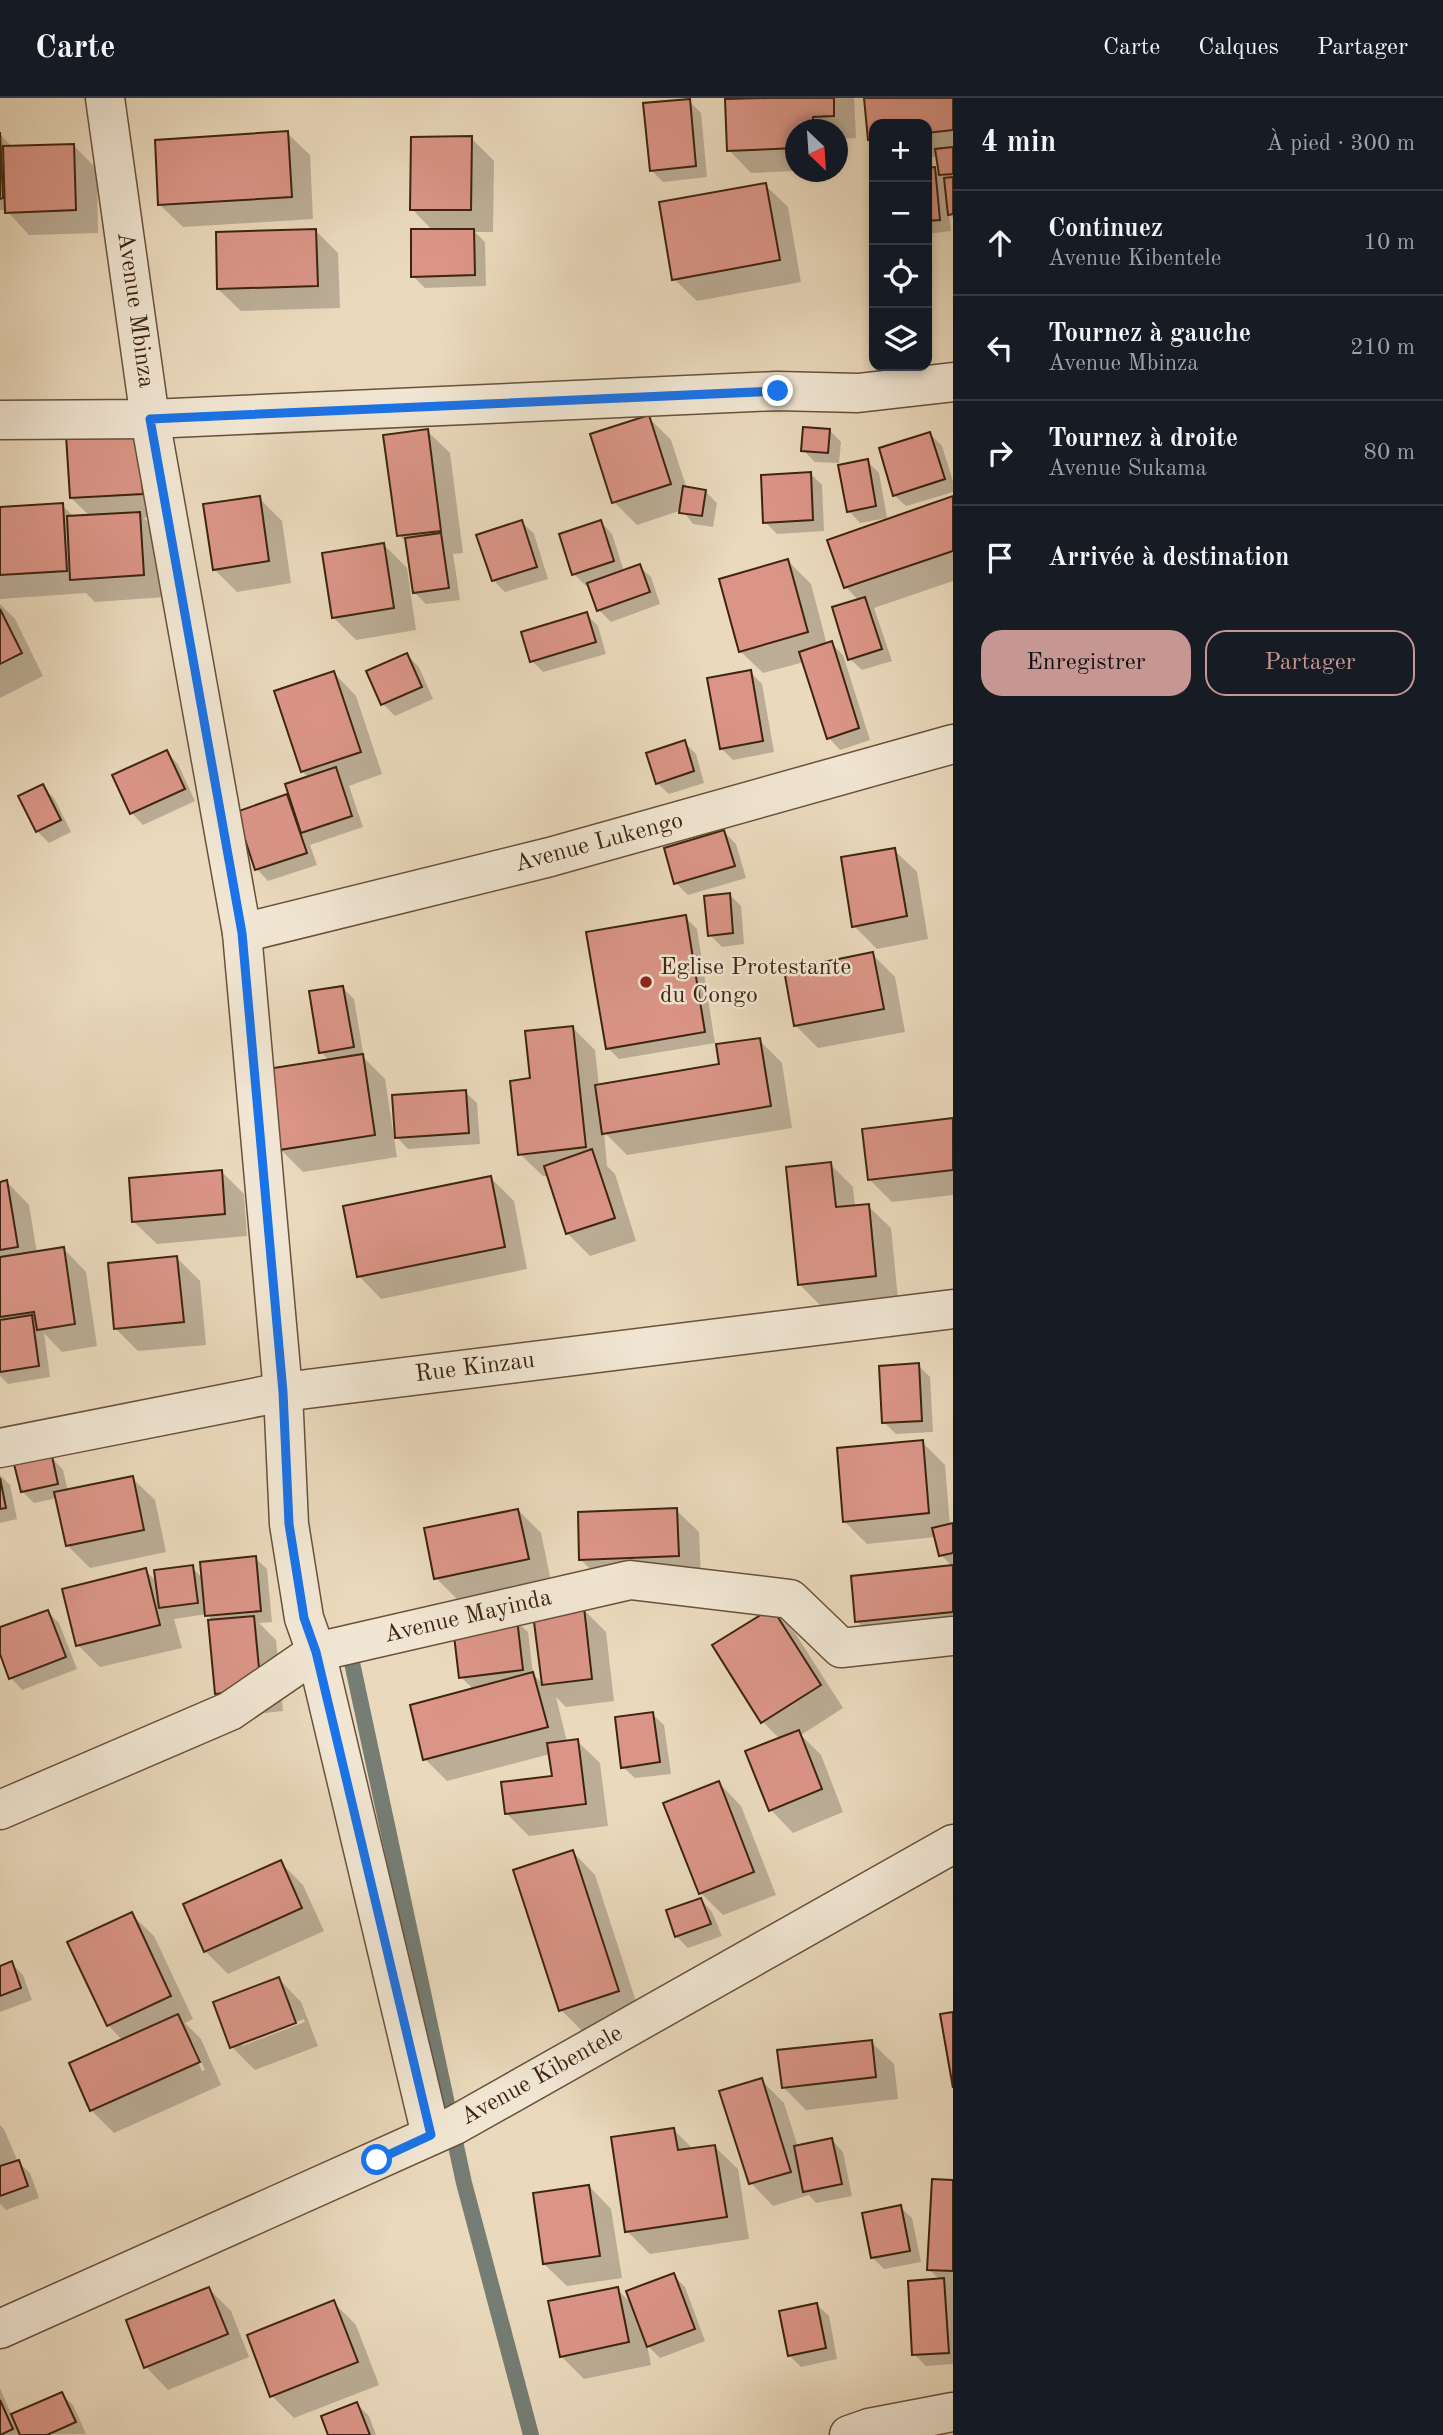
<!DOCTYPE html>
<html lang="fr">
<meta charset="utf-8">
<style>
:root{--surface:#171b24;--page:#20242c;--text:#f1f3f6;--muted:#9ea1a6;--line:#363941;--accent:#c59692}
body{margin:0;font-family:"Old Standard TT",serif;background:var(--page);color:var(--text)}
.controls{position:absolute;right:21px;top:21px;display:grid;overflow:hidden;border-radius:14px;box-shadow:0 4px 10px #0003}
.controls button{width:63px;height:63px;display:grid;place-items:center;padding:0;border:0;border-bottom:2px solid var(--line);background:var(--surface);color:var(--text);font:35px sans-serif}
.compass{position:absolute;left:785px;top:21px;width:63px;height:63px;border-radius:50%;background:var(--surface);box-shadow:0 4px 10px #0003;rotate:155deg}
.stop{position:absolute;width:21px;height:21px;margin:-16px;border:5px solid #1a73e8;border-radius:50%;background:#fff}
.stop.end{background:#1a73e8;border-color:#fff;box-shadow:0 2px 7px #0008}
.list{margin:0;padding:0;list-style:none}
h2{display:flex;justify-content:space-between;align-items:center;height:91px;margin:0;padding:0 28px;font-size:30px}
h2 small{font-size:23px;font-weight:400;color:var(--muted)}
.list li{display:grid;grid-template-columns:46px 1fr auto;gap:21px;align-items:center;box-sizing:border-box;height:105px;padding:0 28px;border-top:2px solid var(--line)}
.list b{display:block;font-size:26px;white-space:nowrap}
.list p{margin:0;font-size:23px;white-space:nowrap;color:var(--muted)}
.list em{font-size:23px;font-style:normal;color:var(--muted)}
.actions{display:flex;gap:14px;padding:21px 28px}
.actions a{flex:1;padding:16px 0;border:2px solid var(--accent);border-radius:21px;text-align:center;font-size:24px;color:var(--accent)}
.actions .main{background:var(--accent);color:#111}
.icon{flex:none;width:38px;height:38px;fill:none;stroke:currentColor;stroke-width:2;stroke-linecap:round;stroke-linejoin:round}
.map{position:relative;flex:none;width:953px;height:2337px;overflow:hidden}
header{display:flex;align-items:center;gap:42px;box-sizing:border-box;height:98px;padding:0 35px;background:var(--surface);border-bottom:2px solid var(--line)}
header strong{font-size:33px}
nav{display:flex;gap:38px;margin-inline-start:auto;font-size:24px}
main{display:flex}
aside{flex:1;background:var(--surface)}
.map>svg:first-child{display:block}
</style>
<header>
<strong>Carte</strong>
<nav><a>Carte</a><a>Calques</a><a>Partager</a></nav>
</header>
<main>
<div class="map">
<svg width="953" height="2337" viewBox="0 0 953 2337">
<rect width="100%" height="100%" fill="#ead9bc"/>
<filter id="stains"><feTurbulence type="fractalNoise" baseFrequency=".00286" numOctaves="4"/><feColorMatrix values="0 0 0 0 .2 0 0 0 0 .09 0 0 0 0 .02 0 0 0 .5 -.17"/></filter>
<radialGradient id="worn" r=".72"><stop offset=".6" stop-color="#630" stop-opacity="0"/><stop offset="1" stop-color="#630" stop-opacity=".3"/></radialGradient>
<g fill="#0003" fill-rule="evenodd">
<polygon points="780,0 854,0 856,40 838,41 838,32 796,32 796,73 751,75 729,52"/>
<polygon points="866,0 953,0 953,120 949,116 951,133 927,136 927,72 934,71 940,77 938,58 927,60 927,26 874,26 874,46 870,41"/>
<polygon points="689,3 701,15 707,79 663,84 651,72"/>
<polygon points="287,35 310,57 313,121 183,129 160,107"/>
<polygon points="0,36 13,50 74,48 97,71 98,135 29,137 6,112 0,112"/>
<polygon points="471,40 494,63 493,134 475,134 485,144 486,188 425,190 413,178 433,133 412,111"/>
<polygon points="765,87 788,109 801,184 697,203 674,181"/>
<polygon points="316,133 338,155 340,210 241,213 218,191"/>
<polygon points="648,319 671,342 687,391 705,393 717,405 713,429 693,426 682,412 637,427 614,404"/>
<polygon points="829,332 841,344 839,365 815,364 803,352"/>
<polygon points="427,333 450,355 463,455 453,456 460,502 426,506 414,494 408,446 399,437"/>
<polygon points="139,334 165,418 144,420 162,438 166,499 95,504 86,495 0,501 0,410 62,407 74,419 90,418 71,400"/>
<polygon points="930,336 942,348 953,383 953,394 906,408 894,397"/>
<polygon points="867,363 879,375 887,420 860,425 849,413"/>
<polygon points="810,375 822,387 824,433 777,436 765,424"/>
<polygon points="259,400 282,423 291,485 237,494 214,471"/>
<polygon points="953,400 953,483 874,510 892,563 862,572 850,561 859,503 846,489 829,443"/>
<polygon points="522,424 534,436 548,481 505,494 493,482"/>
<polygon points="601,424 612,436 624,473 639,468 651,479 660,506 611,524 599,512 590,486 586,488 574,476"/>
<polygon points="384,447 407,470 416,532 356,542 333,519"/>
<polygon points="788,463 811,486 827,547 831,545 843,557 870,642 840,652 829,640 804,564 763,575 740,553"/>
<polygon points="0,506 15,521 43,578 0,600"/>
<polygon points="586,516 598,528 606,556 543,574 532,563"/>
<polygon points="407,557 419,569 433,601 395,618 383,606"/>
<polygon points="750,574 762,586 774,654 733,662 721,650"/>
<polygon points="334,575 356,598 382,676 349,688 363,729 310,747 317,767 268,783 257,771 287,698 293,705 309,680 302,673"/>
<polygon points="684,644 696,656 704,685 669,696 657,685"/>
<polygon points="166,654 178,666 195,703 143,727 132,715"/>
<polygon points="42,688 54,700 71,734 49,745 37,733"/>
<polygon points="724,734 736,746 746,780 688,797 676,785"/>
<polygon points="894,752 917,774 928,841 877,851 854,828"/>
<polygon points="729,796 741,808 744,846 722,849 710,837"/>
<polygon points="685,819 697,831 715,945 619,961 608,950"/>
<polygon points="872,856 895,879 905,934 818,950 795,927"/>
<polygon points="342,889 354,901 364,960 385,981 397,1059 303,1074 280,1051 330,963 321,954"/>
<polygon points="573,930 595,952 599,988 721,968 759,942 782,965 792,1030 627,1057 604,1034 607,1068 615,1076 636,1143 590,1158 567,1135 549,1078 543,1078 520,1056 532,981"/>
<polygon points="465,994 477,1005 480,1046 408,1051 394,1036"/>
<polygon points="953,1022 953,1097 892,1104 869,1081"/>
<polygon points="830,1066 853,1089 855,1109 868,1108 891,1130 898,1201 822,1209 799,1186"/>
<polygon points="221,1073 244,1096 247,1138 157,1146 134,1124"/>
<polygon points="491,1080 514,1103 527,1171 381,1201 359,1178"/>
<polygon points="7,1084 29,1107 37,1155 64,1151 86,1174 97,1248 62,1254 44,1235 50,1279 8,1286 0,1278 0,1085"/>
<polygon points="177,1160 200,1183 206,1247 138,1253 115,1230"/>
<polygon points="918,1267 930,1279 933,1334 896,1336 884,1324"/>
<polygon points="922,1344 945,1367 950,1428 953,1427 953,1538 880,1546 857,1523 953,1469 941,1457 936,1439 867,1446 844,1423"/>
<polygon points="52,1360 63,1372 68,1393 132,1380 155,1402 166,1454 90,1470 67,1447 57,1400 34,1405 22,1393"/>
<polygon points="0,1377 10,1387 17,1421 0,1425"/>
<polygon points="518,1412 541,1435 551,1483 459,1503 436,1480"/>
<polygon points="676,1412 699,1434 701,1480 603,1484 580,1461"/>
<polygon points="255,1460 267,1471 272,1524 259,1525 276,1542 283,1613 240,1618 217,1595 213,1523 207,1516 174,1521 182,1550 100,1569 78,1547 145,1472 157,1484 192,1469 203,1481"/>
<polygon points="583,1511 606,1534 614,1603 566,1609 556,1599 567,1644 577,1643 600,1665 608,1728 529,1738 506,1715 554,1679 550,1656 447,1683 425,1661 474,1592 461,1579 516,1523 528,1534 533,1576 543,1586"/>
<polygon points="772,1512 795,1535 843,1610 801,1637 821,1657 843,1714 793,1735 771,1712 780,1641 763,1624 714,1548"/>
<polygon points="48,1514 59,1525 77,1571 22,1592 11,1580 0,1551 0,1531"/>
<polygon points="652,1616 664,1627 671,1676 635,1680 623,1669"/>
<polygon points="719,1685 741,1708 776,1797 723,1817 701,1795"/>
<polygon points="573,1754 595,1777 640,1916 584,1935 561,1912"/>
<polygon points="280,1764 303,1787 324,1833 228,1876 205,1853"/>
<polygon points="701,1802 712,1814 722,1838 688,1850 676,1838"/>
<path d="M 131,1816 L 154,1838 L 193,1921 L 185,1925 L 201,1941 L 221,1987 L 114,2035 L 91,2012 L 71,1966 L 123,1943 L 108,1927 L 69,1844 ZM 189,1943 L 192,1943 L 205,1972 L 202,1973 Z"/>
<polygon points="11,1865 23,1877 32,1902 0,1914 0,1869"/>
<path d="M 279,1881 L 301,1904 L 318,1948 L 255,1972 L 232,1949 ZM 304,1921 L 305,1924 L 242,1948 L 242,1944 Z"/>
<polygon points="871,1944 894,1966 898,2001 806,2012 783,1989"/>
<polygon points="761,1982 784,2005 798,2049 832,2042 843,2054 852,2098 816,2105 809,2097 773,2108 751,2085"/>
<polygon points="0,2027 4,2031 18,2064 30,2075 39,2100 6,2112 0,2106"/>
<polygon points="674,2032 694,2052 715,2049 738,2071 749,2141 650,2156 627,2133"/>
<polygon points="953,2084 953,2266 926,2268 914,2256 940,2182 929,2171"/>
<polygon points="589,2088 611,2111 622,2180 567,2188 544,2166"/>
<polygon points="900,2109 912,2120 921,2164 884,2171 872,2159"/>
<polygon points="673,2177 685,2189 705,2243 660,2260 647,2247 651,2267 584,2281 561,2258 617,2191 632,2206"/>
<polygon points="209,2191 231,2213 249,2259 168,2292 146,2269"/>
<polygon points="334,2205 356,2227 379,2287 294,2320 272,2298"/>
<polygon points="817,2207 829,2218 837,2261 801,2269 789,2257"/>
<polygon points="0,2290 12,2318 61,2296 73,2307 86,2336 0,2337"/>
<polygon points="357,2306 369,2318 376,2337 330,2337"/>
</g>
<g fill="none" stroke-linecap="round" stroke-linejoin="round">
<polyline stroke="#757d74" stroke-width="16" points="348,1546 464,2085 531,2337"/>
</g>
<g fill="#db9587" stroke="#3e2410" stroke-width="2">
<polygon points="768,0 834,0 834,18 813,19 813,32 796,32 796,50 727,53 725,1"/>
<polygon points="864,0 953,0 953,32 927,35 927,26 874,26 874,41 868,42"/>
<polygon points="690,1 696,68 650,73 643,5"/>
<polygon points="288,33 292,99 158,107 155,42"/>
<polygon points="0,34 3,100 0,101"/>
<polygon points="472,38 471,112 410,112 411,39"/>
<polygon points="74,46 76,112 5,115 3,48"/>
<polygon points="953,49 953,76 939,77 935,51"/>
<polygon points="935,69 940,122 927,123 927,70"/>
<polygon points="953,79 953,116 948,117 944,80"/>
<polygon points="766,85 780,162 672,182 659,104"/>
<polygon points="316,131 318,188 217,191 216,134"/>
<polygon points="411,131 474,131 475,177 411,179"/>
<polygon points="649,317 671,386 612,405 590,336"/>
<polygon points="803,329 830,331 828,355 801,353"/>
<polygon points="428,331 441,433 397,438 383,337"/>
<polygon points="140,333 143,396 70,400 66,337"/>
<polygon points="930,334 945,381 893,398 879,350"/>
<polygon points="868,361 876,408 847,414 838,367"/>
<polygon points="811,374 813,422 763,425 761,377"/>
<polygon points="683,388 706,392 702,418 679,415"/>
<polygon points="260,398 269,463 213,472 203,406"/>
<polygon points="953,398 953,453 844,490 827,442"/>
<polygon points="63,405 67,473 0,477 0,409"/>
<polygon points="140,414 144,477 70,482 67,418"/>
<polygon points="522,422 537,469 492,483 476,437"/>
<polygon points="601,422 614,463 572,477 559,436"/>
<polygon points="441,435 449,490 413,495 405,440"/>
<polygon points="384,445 394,510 332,520 322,455"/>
<polygon points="788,461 808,534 739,554 719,481"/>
<polygon points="640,466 650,494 597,513 587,485"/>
<polygon points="865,499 882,551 848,562 832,509"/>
<polygon points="0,511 22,555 0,566"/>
<polygon points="587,514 596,544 530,564 521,534"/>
<polygon points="832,543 859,630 827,641 799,554"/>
<polygon points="407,555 422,589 381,607 366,573"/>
<polygon points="751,572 763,643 720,651 707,580"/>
<polygon points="334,573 361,654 301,674 274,593"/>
<polygon points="685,642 694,673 656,686 646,655"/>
<polygon points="167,652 185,691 130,716 112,677"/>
<polygon points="336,669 352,718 301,735 285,686"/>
<polygon points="43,686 61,722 36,734 18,698"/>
<polygon points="287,696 307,755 255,772 236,714"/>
<polygon points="724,732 735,768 674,786 664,750"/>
<polygon points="895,750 907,818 852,829 841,759"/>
<polygon points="730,795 733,835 708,838 704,798"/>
<polygon points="686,817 705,934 606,951 586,834"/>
<polygon points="873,854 884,911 794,928 784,872"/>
<polygon points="343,888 354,949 319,955 309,893"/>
<polygon points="573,928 586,1049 518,1057 510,983 530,980 525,933"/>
<polygon points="760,940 771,1008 602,1036 595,987 719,966 716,946"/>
<polygon points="363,956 375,1037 279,1052 267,971"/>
<polygon points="466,992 469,1035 395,1040 392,997"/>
<polygon points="953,1020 953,1072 868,1082 862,1031"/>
<polygon points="592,1051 615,1120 566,1136 544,1068"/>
<polygon points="831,1064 836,1109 869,1106 876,1178 798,1187 786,1069"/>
<polygon points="222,1072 225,1116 132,1124 129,1080"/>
<polygon points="491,1078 505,1149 357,1179 343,1108"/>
<polygon points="7,1082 18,1149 0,1152 0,1084"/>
<polygon points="64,1149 75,1226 37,1232 34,1214 0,1219 0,1159"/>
<polygon points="177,1158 184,1224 114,1231 108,1165"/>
<polygon points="32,1217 39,1268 0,1274 0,1222"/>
<polygon points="919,1265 922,1323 882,1325 879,1268"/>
<polygon points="923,1342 929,1415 843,1424 837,1350"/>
<polygon points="52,1358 58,1386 21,1394 14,1366"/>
<polygon points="133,1378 144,1432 66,1448 54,1394"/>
<polygon points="0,1380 6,1410 0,1411"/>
<polygon points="677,1410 679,1458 579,1462 578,1414"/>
<polygon points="518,1411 529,1461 434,1481 424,1430"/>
<polygon points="953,1425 953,1455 939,1458 932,1430"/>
<polygon points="256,1458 261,1513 205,1518 200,1464"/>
<polygon points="193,1467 198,1505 159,1510 154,1472"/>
<polygon points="953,1467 953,1514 855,1524 851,1478"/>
<polygon points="146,1470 160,1527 76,1548 62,1491"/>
<polygon points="584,1509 592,1581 542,1587 533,1516"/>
<polygon points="772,1510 821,1587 761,1625 712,1547"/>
<polygon points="48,1512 66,1559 9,1581 0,1556 0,1529"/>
<polygon points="254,1518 261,1591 215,1596 208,1522"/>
<polygon points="517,1521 523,1572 459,1580 453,1529"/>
<polygon points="533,1574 548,1629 423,1662 410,1607"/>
<polygon points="653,1614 660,1664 621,1670 615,1619"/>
<polygon points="799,1632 822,1691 769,1713 745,1653"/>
<polygon points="578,1641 586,1706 505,1716 501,1684 552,1678 547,1645"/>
<polygon points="719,1683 754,1774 699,1796 663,1705"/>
<polygon points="573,1752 619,1893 559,1913 513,1772"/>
<polygon points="281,1762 302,1810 204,1854 183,1806"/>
<polygon points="701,1800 711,1826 675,1839 666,1812"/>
<polygon points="132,1814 171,1898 107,1928 67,1844"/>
<polygon points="12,1863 21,1890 0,1898 0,1868"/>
<polygon points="279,1879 296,1925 230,1950 213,1904"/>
<polygon points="953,1914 953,1990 940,1916"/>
<polygon points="178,1916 200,1964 90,2013 69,1965"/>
<polygon points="872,1942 876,1979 782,1990 777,1952"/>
<polygon points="762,1980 791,2074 749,2086 719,1993"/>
<polygon points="674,2030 678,2052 715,2047 727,2119 625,2134 611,2039"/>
<polygon points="832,2040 842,2086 803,2094 794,2048"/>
<polygon points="19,2062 28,2088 0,2098 0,2068"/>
<polygon points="932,2081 953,2082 953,2173 927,2172"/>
<polygon points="589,2087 600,2158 543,2166 533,2095"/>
<polygon points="901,2107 910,2153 871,2160 862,2115"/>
<polygon points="674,2175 695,2231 647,2249 626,2193"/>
<polygon points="944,2180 949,2255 912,2257 908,2183"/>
<polygon points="209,2189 228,2236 144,2270 126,2222"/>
<polygon points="618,2189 629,2244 560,2259 548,2203"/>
<polygon points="334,2202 358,2264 270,2299 247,2237"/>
<polygon points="817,2205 826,2250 788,2258 779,2213"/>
<polygon points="62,2294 76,2324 47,2337 20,2337 11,2316"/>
<polygon points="0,2302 13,2331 0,2337"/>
<polygon points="357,2304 370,2337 328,2337 321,2318"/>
</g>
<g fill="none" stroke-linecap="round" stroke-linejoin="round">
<defs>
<g id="street">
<polyline points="105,0 150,321 242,835 283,1294 289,1426 304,1520 316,1554 431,2037"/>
<polyline points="0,322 150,321 777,293 858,295 953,284"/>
<polyline points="242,835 550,759 953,646"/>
<polyline points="0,1350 283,1294 953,1211"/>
<polyline points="0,1712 230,1613 316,1554 630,1482 790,1501 841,1550 953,1538"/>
<polyline points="0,2231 455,2027 953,1746"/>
<polyline points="849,2337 869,2330 953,2314"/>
</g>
</defs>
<use href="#street" stroke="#69513b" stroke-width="41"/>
<use href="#street" stroke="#f1e6d3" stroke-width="38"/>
</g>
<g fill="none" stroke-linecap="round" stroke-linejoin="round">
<polyline stroke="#1a73e8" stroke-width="9" points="377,2062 431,2037 316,1554 304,1520 289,1426 283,1294 242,835 150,321 778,293"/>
</g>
<circle fill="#8f2418" stroke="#f1e6d3" stroke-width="2.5" cx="646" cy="884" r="7"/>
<g text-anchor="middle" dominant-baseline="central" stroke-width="5" stroke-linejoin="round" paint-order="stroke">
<g font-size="24" fill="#3e2410" stroke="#f1e6d3">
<text transform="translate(135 212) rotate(82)">Avenue Mbinza</text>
<text transform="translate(599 745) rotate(-15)">Avenue Lukengo</text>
<text transform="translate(475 1270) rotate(-7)">Rue Kinzau</text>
<text transform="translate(468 1519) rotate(-13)">Avenue Mayinda</text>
<text transform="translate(542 1978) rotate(-29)">Avenue Kibentele</text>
</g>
<g font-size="24" fill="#3e2410" stroke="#f1e6d3" text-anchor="start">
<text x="660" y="870">Eglise Protestante<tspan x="660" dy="28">du Congo</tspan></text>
</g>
</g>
<rect width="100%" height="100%" filter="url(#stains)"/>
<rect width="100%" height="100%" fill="url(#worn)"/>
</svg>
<div class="controls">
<button>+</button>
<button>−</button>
<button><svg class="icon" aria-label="locate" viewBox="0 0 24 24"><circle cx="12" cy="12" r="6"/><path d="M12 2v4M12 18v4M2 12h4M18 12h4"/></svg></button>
<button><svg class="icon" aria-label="layers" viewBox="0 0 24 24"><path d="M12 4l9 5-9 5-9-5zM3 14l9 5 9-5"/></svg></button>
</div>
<svg class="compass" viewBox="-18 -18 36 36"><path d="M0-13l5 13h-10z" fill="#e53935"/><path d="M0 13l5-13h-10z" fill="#9ea1a6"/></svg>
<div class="stop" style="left:377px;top:2062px"></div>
<div class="stop end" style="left:778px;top:293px"></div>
</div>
<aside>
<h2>4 min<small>À pied · 300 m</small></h2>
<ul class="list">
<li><svg class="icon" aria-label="ahead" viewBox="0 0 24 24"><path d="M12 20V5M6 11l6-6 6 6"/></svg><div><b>Continuez</b><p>Avenue Kibentele</p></div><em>10 m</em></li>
<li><svg class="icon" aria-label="left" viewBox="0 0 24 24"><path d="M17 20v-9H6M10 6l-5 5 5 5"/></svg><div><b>Tournez à gauche</b><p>Avenue Mbinza</p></div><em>210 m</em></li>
<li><svg class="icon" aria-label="right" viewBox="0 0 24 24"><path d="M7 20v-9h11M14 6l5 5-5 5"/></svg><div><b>Tournez à droite</b><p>Avenue Sukama</p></div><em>80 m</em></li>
<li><svg class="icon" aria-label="arrive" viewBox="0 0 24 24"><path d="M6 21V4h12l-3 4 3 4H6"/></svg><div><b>Arrivée à destination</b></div></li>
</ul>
<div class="actions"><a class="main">Enregistrer</a><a>Partager</a></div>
</aside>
</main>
